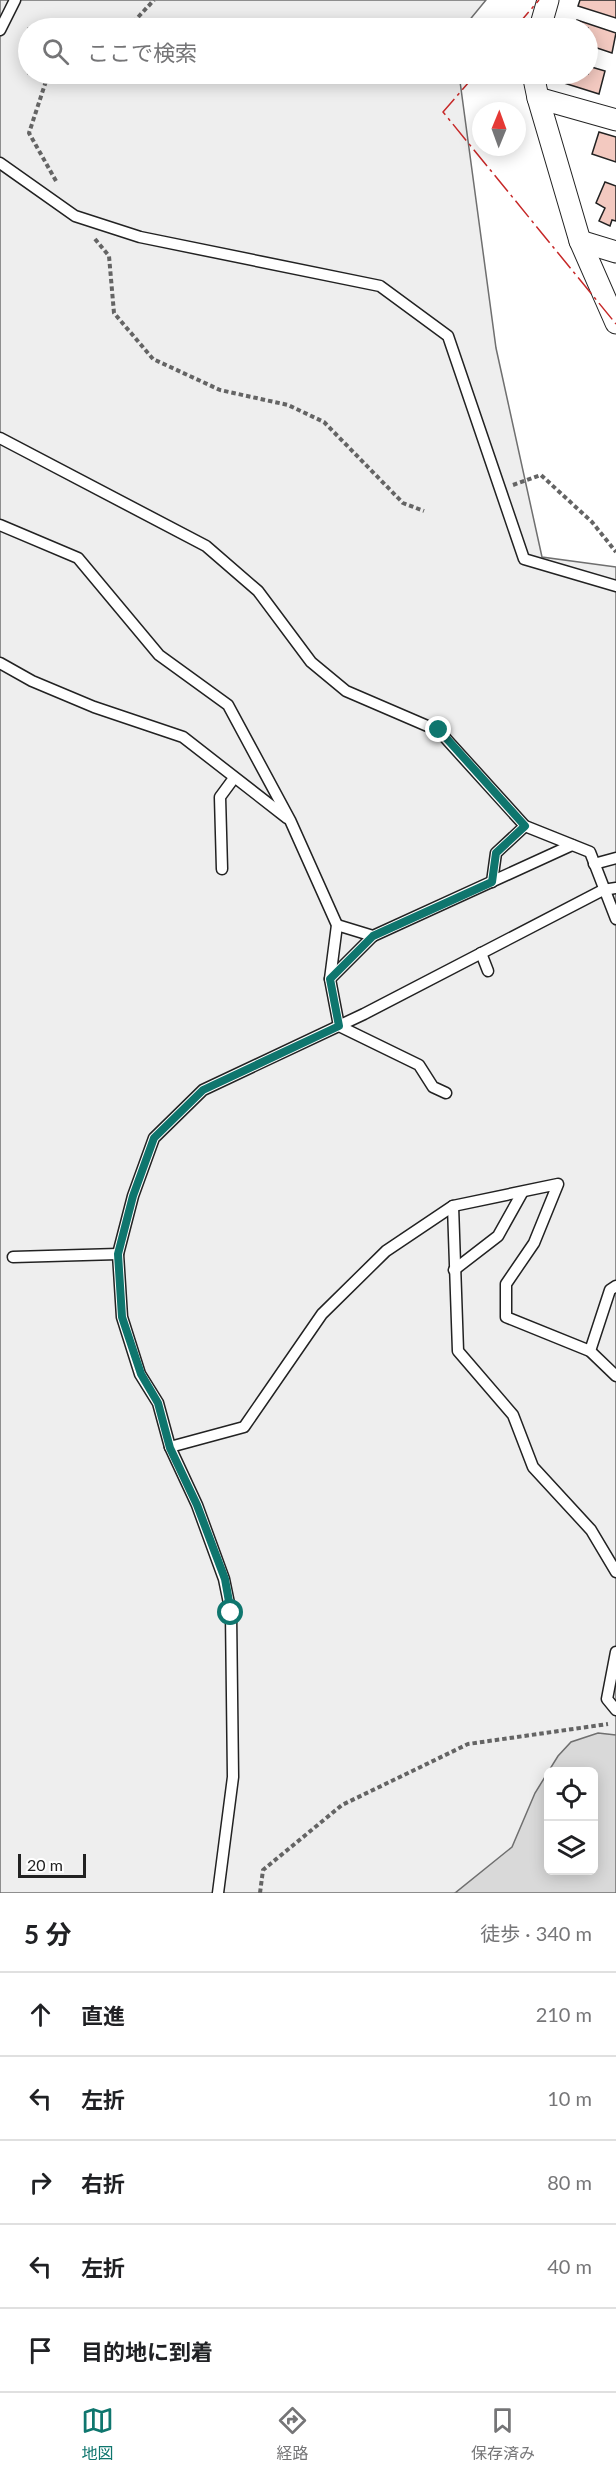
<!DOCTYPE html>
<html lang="ja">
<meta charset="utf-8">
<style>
:root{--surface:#fff;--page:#f6f6f6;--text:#202124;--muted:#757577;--line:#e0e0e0;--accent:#0f766e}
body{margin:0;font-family:Lato,"Noto Sans JP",sans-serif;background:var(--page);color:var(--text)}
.controls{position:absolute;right:18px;bottom:18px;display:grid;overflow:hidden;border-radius:9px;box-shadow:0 3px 15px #0003}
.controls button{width:54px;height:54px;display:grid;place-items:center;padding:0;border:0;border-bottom:2px solid var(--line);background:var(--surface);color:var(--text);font:30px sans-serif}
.compass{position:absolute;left:472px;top:102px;width:54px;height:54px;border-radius:50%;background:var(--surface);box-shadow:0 3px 15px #0003;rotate:1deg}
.scale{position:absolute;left:18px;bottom:15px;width:68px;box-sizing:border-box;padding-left:6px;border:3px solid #222;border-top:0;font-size:16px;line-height:21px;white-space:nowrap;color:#222;-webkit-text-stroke:4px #fff;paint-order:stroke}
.stop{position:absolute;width:18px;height:18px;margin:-14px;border:4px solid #0f766e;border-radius:50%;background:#fff}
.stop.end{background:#0f766e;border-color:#fff;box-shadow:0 2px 6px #0008}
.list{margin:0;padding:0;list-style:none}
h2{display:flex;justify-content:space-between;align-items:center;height:78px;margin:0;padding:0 24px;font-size:26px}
h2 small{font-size:20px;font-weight:400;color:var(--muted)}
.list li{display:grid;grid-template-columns:39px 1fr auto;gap:18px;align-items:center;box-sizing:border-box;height:84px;padding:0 24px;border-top:2px solid var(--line)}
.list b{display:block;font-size:22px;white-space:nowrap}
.list em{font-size:20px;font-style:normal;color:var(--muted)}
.icon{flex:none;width:33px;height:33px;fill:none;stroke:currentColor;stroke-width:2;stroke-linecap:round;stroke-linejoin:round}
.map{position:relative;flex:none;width:616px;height:1893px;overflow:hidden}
.search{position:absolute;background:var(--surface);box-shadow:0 3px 15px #0003;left:18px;right:18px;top:18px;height:66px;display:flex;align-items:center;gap:15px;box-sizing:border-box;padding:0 21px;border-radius:33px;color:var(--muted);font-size:22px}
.sheet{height:498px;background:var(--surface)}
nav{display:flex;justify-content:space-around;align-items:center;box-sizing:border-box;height:84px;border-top:2px solid var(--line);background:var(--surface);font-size:16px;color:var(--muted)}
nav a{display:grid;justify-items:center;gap:3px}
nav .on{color:var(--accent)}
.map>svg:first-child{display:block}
</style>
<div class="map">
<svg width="616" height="1893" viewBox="0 0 616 1893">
<rect width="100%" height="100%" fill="#fff"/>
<path fill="#eee" stroke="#6f6f6f" stroke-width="1.5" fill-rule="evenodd" d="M 0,0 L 486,0 L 463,28 L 28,28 L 28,74 L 459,74 L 496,348 L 542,557 L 616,567 L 616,1893 L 0,1893 ZM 548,1772 L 594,1772 L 594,1870 L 548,1870 Z"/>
<path fill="#d9d9d9" stroke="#6f6f6f" stroke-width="1.5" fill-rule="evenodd" d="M 598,1733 L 616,1735 L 616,1893 L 455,1893 L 512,1847 L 535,1793 L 558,1756 L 571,1742 ZM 548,1772 L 594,1772 L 594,1870 L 548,1870 Z"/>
<g fill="#f3c9c0" stroke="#222" stroke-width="1.5">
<polygon points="580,0 616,0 616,18 578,6"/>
<polygon points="577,20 616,33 612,53 588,45 588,28 575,28"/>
<polygon points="588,66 605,71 599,94 564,83 567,74 588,74"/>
<polygon points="599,132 616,137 616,162 592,154"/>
<polygon points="605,182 616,186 616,221 612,220 610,226 599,221 605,208 596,203"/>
</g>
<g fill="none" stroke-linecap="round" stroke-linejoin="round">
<defs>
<g id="service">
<polyline points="0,30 15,0"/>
<polyline points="0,163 75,216 140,237 380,286 448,336 524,559 616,586"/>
<polyline points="0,438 206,546 258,591 311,662 346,691 439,731 525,826 590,852 616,919"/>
<polyline points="0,525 78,558 159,655 228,705 290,820 337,925 330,979 339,1026 419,1065 433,1087 446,1093"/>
<polyline points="0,663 32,681 94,707 183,737 287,818"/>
<polyline points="594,864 616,858"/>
<polyline points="222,869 220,797 234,778"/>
<polyline points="492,882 496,853 525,826"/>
<polyline points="337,925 373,936 572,845"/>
<polyline points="481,953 488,971"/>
<polyline points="330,979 373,936"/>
<polyline points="453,1206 458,1351 513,1415 533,1467 591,1530 616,1572"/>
<polyline points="13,1257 118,1254"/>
<polyline points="454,1270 498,1236 522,1193"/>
<polyline points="590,1351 610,1290 616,1286"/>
<polyline points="170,1447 244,1427 322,1314 386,1251 453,1206 558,1184 534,1243 506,1284 506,1317 590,1351 616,1376"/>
<polyline points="616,1652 607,1699 616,1710"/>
<polyline points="218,1893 233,1777 231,1613 224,1579 197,1505 170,1447 158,1403 140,1374 122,1317 118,1254 133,1196 154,1138 203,1090 364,1014 603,890 616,888"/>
</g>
<g id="minor">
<polyline points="540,28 548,0"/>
<polyline points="533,74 538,98 580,241 616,323"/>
<polyline points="538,98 616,120"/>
<polyline points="580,241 616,252"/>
</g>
</defs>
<use href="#service" stroke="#222" stroke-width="13"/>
<use href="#minor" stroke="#222" stroke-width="23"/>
<g stroke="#646464" stroke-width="4" stroke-dasharray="4.5 3" stroke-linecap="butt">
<polyline points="128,28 154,0"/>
<polyline points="56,181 29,133 46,81 60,74"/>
<polyline points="95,239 109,256 114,313 153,359 220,390 288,405 324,422 403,503 424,511"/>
<polyline points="513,485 541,475 592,522 616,552"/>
<polyline points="260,1893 263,1870 342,1805 468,1744 608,1724"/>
</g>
<use href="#service" stroke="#fff" stroke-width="10"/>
<use href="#minor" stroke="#fff" stroke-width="21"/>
<g stroke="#c62828" stroke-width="1.5" stroke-dasharray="21 4.5 3 4.5" stroke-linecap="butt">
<polyline points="515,28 539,0"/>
<polyline points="476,74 443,112 616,324"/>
</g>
</g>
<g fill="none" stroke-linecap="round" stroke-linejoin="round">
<polyline stroke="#0f766e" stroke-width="8" points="231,1613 225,1579 197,1505 170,1448 158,1403 141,1374 122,1317 118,1254 133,1196 154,1138 203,1090 339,1026 330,979 373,936 492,882 496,853 525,826 439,730"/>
</g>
</svg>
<div class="controls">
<button><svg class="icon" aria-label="locate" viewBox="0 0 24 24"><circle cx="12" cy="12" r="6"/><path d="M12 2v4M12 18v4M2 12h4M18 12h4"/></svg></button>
<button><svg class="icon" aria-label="layers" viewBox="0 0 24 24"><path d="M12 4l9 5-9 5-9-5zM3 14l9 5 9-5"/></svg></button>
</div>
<svg class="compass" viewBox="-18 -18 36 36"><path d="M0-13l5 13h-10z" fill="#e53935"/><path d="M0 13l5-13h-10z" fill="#757577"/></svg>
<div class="scale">20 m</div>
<div class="stop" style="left:231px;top:1613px"></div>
<div class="stop end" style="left:439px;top:730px"></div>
<div class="search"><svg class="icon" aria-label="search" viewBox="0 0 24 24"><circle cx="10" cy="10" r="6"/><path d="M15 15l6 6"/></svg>ここで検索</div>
</div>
<section class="sheet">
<h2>5 分<small>徒歩 · 340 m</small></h2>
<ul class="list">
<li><svg class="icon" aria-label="ahead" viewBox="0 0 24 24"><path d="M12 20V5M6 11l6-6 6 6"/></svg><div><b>直進</b></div><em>210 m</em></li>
<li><svg class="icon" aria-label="left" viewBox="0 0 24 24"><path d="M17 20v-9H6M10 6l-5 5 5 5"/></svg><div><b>左折</b></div><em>10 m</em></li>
<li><svg class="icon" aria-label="right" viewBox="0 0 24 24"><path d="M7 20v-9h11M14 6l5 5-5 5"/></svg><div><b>右折</b></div><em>80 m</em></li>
<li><svg class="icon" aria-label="left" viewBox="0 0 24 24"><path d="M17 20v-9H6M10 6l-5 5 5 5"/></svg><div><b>左折</b></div><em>40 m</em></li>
<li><svg class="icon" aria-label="arrive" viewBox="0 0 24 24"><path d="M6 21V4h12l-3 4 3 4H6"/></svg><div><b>目的地に到着</b></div></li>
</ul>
</section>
<nav>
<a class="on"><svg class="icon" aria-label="map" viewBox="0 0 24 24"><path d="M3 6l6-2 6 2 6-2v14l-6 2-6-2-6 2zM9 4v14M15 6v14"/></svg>地図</a>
<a><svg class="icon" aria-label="directions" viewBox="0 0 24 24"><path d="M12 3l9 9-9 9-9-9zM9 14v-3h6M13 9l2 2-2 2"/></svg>経路</a>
<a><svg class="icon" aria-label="saved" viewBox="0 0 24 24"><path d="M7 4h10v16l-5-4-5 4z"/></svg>保存済み</a>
</nav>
